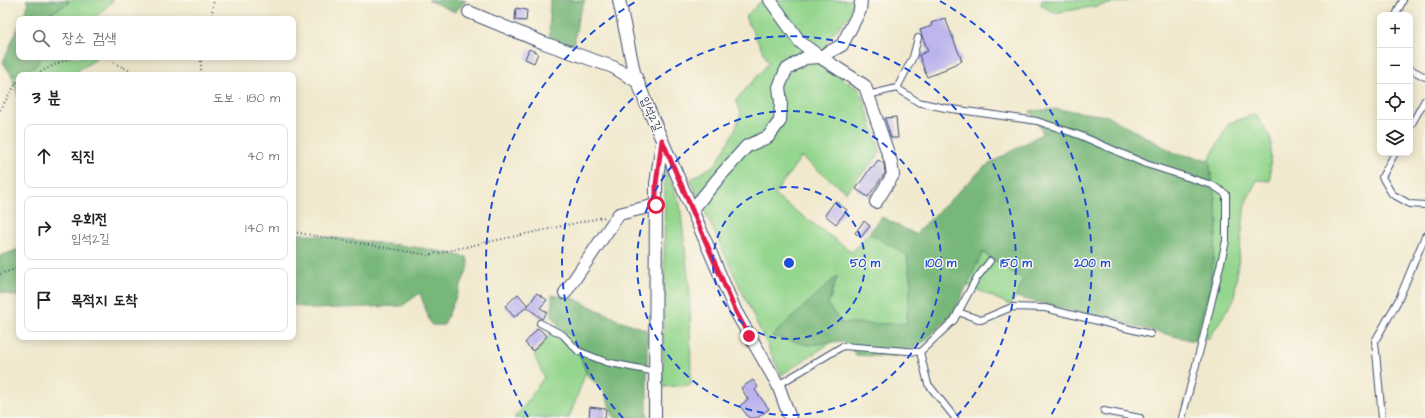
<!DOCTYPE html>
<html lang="ko">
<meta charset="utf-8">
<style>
:root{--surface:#fff;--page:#f6f6f6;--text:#222;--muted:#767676;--line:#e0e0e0}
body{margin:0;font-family:"Architects Daughter","Poor Story",sans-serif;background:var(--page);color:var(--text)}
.controls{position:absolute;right:12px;top:12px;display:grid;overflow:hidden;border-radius:8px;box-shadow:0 2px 10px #0003}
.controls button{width:36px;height:36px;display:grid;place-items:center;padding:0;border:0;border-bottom:1px solid var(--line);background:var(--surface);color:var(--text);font:20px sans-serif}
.stop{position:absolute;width:12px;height:12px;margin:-9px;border:3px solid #e11d48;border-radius:50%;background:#fff}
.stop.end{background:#e11d48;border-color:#fff;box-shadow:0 1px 4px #0008}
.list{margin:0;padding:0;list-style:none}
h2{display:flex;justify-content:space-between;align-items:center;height:52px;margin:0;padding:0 16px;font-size:17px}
h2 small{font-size:13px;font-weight:400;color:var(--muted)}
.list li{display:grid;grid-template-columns:26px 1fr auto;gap:12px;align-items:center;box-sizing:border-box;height:64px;margin:0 8px 8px;padding:0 8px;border:1px solid var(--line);border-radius:8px}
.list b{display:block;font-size:15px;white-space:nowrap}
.list p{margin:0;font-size:13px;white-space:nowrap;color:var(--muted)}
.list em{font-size:13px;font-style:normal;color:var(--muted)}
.icon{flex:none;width:22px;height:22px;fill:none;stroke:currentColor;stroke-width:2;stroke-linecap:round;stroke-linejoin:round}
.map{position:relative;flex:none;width:1425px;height:418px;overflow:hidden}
.search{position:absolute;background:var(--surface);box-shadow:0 2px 10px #0003;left:16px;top:16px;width:280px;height:44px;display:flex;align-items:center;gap:10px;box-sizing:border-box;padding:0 14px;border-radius:8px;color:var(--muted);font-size:15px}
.panel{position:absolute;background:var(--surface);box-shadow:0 2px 10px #0003;left:16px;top:72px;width:280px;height:268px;border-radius:8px}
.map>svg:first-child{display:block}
</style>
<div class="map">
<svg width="1425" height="418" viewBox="0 0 1425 418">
<rect width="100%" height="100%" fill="#fbf7ec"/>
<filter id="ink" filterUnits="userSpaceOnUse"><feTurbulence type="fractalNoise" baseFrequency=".025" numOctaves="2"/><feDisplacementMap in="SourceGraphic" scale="8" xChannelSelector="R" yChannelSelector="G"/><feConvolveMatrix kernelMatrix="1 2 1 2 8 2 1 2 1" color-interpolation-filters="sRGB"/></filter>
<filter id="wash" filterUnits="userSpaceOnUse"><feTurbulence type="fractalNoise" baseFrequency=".012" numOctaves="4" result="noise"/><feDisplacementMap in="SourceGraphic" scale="16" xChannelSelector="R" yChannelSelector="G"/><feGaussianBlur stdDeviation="0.9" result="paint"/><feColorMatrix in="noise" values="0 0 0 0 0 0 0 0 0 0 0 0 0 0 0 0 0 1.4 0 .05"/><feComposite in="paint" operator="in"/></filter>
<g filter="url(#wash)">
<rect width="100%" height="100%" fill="#f1e9ce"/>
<g fill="#94d68e" stroke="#588276">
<polygon points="68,0 114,0 94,19 51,19 50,13 68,4"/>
<polygon points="762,0 857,0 856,8 830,37 817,63 860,90 881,152 846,192 801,157 774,195 852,252 869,233 907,255 911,285 906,324 899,327 876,324 841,323 828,305 837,277 772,336 809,345 832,342 781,375 690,180 716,164 734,132 741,113 736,100 769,63 745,17"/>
<polygon points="1042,0 1134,0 1054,13 1041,5"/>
<polygon points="41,57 97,57 95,60 70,75 19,75 19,101 12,76 36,66"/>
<polygon points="1256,114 1271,139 1270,181 1257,180 1245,204 1234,300 1209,338 1194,341 1209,290 1218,220 1209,160 1229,123"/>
<polygon points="665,168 680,204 690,293 691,385 663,387"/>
<polygon points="982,252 1023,279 1016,297 1010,305 967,285"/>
<polygon points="558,324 572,336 586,372 569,418 514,418 525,405 544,377 534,355"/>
</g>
<g fill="#77b779" stroke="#49736c">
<polygon points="26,0 68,0 68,4 50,13 51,19 22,19 28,4"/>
<polygon points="428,0 467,0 455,12"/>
<polygon points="550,0 585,0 578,18 574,44 549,40"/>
<polygon points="19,25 19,57 41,57 36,66 12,76 3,62"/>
<polygon points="1057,109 1108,116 1175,153 1209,160 1218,220 1209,290 1194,341 1016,297 1023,279 983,252 953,314 925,341 894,357 856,355 842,341 809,345 772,336 837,276 828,305 841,323 906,324 911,285 907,255 869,233 882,217 915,234 984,167 1043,133 1030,111"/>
<polygon points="293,233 422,248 467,257 469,266 444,325 431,325 420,293 402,306 312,309 293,305"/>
<polygon points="19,249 19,297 0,292 0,256"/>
<polygon points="552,295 575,299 619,320 647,330 647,418 614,418 604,391 588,376 572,336 558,324 552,316"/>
</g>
<g id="blocks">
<g fill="#bbb4ec">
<polygon points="516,8 527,10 526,21 515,20"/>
<polygon points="945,18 962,61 946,68 946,70 927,77 919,55 928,51 920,30 932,26 931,23"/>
<polygon points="529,49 538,53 534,63 525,59"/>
<polygon points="896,117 898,138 891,138 885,118"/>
<polygon points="878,160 884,164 885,173 868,197 856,189 871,167 873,168"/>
<polygon points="835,201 847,210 836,224 825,215"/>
<polygon points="864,221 870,226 861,237 855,233"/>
<polygon points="537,293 547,300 540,308 547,312 542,319 527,307 514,317 505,306 518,294 528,306"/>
<polygon points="538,328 547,336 533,351 525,343"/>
<polygon points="753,380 758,387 755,390 769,409 757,418 749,418 740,406 748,399 741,388"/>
<polygon points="590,407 606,409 605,418 589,418"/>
</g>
</g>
</g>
<g filter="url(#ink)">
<use href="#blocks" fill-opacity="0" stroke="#3b4b6f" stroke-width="1"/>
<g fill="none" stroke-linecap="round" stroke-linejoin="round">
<defs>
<g id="service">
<polyline points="1396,15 1403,0"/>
<polyline points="1410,69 1425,77"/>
<polyline points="897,88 918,102 945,108 1037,121 1079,135 1146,164 1212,185 1226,194 1226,241 1203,338 1182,418"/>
<polyline points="868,95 897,88 913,57 918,38"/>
<polyline points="1410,127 1425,100"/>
<polyline points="1395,153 1382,177 1392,194 1410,204 1425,205"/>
<polyline points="958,312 981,320 1012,307 1045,308 1150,334"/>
<polyline points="540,323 563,335 578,351 606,362 656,372"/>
<polyline points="920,352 928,384 955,418"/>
<polyline points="778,385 843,346 920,352 954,320 976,279 990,261"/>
<polyline points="1104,411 1140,418"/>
<polyline points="1382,418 1375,341 1399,299 1425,236"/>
</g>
<g id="minor">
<polyline points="619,0 634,72 646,103 736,312 778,385 790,418"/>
<polyline points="770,0 800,42 820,57 865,86 891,162 893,175 876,202"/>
<polyline points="469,12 544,43 613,67 638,82"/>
<polyline points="692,210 721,175 747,146 768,137 780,121 781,102 779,87 786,70 805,58 820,57 842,45 860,10 861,0"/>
<polyline points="565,293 619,214 656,205"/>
<polyline points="655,418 656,184 662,142"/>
</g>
</defs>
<use href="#service" stroke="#3b4b6f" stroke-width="8"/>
<use href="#minor" stroke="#3b4b6f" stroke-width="14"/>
<g stroke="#3b4b6f" stroke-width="2" stroke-dasharray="1 3" stroke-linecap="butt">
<polyline points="211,19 214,0"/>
<polyline points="103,57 138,75"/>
<polyline points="201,57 201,75"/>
<polyline points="33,75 72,57"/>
<polyline points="0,110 17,82 19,81"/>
<polyline points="293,232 428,255 604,217"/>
<polyline points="0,274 19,268"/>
</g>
<use href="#service" stroke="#fff" stroke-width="6"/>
<use href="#minor" stroke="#fff" stroke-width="12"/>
</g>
</g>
<g fill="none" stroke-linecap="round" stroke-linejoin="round" filter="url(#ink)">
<polyline stroke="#e11d48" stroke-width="5" points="656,205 656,184 662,140 736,312 749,336"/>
</g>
<g fill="none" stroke="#1d4ed8" stroke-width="2" stroke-dasharray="7 5">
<circle cx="789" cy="263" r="76"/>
<circle cx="789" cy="263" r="152"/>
<path d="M623 418A227 227 0 1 1 955 418"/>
<path d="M528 417A303 303 0 0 1 637 1M940 1A303 303 0 0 1 1050 417"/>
</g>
<g text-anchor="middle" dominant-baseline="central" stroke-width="3" stroke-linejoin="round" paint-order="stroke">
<g font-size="12" fill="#1b2f5e" stroke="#fbf7ec">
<text transform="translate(651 114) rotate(67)">입석2길</text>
</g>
</g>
<circle cx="789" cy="263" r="6" fill="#1d4ed8" stroke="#fbf7ec" stroke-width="2"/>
<g font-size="12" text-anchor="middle" font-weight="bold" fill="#1d4ed8" stroke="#fbf7ec" stroke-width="3" stroke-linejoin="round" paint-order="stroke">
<text x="865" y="267">50 m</text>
<text x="941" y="267">100 m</text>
<text x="1016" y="267">150 m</text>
<text x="1092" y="267">200 m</text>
</g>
</svg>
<div class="controls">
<button>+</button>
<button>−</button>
<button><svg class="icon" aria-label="locate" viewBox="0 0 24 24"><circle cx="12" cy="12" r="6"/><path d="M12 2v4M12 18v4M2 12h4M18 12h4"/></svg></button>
<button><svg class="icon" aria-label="layers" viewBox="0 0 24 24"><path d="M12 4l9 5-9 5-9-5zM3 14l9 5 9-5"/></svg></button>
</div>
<div class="stop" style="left:656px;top:205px"></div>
<div class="stop end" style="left:749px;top:336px"></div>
<div class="search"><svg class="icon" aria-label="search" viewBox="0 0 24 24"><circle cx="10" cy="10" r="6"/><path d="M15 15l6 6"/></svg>장소 검색</div>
<section class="panel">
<h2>3 분<small>도보 · 180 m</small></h2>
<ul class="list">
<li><svg class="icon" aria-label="ahead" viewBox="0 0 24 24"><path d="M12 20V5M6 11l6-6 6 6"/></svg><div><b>직진</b></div><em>40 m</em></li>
<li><svg class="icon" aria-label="right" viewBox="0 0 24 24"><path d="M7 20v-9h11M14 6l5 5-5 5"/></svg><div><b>우회전</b><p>입석2길</p></div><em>140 m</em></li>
<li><svg class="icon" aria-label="arrive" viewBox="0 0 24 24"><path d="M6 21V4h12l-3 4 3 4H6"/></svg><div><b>목적지 도착</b></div></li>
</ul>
</section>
</div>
